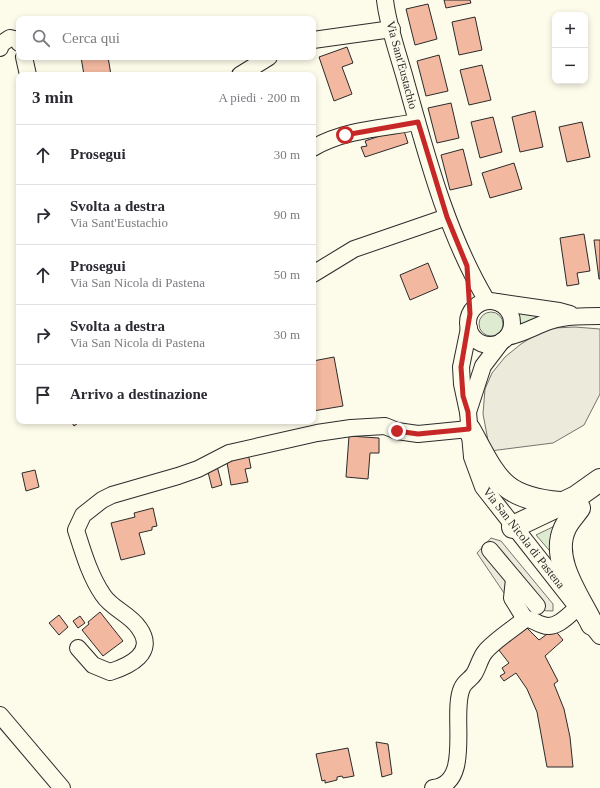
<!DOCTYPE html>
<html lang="it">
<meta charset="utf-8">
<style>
:root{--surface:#fff;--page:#f7f7f7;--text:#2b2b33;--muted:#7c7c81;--line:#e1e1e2}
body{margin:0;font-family:Georgia,serif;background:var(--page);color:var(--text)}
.controls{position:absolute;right:12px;top:12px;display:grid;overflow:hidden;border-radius:8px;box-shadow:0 2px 6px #0003}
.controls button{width:36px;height:36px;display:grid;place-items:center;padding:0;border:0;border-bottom:1px solid var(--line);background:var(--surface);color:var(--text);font:20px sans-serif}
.stop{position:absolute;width:12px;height:12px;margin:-9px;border:3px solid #c62828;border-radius:50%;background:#fff}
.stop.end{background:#c62828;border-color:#fff;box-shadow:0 1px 4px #0008}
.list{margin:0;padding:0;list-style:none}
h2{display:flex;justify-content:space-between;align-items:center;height:52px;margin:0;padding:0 16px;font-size:17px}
h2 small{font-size:13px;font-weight:400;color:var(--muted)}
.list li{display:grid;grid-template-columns:26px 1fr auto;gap:12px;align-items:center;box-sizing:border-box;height:60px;padding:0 16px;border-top:1px solid var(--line)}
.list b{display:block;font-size:15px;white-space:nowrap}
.list p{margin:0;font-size:13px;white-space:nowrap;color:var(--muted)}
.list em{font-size:13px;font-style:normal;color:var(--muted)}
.icon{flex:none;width:22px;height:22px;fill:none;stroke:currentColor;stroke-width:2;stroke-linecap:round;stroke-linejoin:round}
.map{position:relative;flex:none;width:600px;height:788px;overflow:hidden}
.search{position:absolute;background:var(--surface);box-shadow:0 2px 6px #0003;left:16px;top:16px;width:300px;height:44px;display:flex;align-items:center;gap:10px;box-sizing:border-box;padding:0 14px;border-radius:8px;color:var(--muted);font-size:15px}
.panel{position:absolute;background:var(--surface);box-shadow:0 2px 6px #0003;left:16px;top:72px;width:300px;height:352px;border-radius:8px}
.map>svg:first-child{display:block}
</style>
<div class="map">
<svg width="600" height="788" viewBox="0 0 600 788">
<rect width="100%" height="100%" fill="#fdfbea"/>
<g fill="#deebd1" stroke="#74746e">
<polygon points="517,311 548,317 518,329 520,323"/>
<circle cx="491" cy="324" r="12"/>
<polygon points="563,522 555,557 536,535"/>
</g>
<g fill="#eceadb" stroke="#74746e">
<polygon points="575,327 600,329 600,394 584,425 553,443 490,451 483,414 485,389 492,373 505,357 521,344 540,332 554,328"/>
<polygon points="491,538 501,541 553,604 553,611 528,610 511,588 504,593 477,553"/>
</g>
<g fill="#f2b8a0" stroke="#2b2b2b">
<polygon points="444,0 470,0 471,3 446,8"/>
<polygon points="428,4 437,39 415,45 406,9"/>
<polygon points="475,17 482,50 459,55 452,22"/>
<polygon points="347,47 353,63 342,67 352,94 334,101 319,57"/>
<polygon points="439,55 448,91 426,96 417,61"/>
<polygon points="81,57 108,57 111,75 84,75"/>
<polygon points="482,65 491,100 469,105 460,70"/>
<polygon points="451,103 459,138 437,143 428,108"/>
<polygon points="535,111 543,147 520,152 512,117"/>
<polygon points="493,117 502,152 480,158 471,122"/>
<polygon points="582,122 590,157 567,162 559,127"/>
<polygon points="403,128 408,143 365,157 361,147 367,146 365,141"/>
<polygon points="463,149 472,185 450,190 441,155"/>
<polygon points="514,163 522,189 490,198 482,173"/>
<polygon points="584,234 590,271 577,273 579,284 567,286 560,238"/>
<polygon points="594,240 600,240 600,279 599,279"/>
<polygon points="428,263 438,288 410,300 400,275"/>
<polygon points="334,357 343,406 313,411 313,361"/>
<polygon points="71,421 81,421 74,426"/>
<polygon points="349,436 379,438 379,453 370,453 368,479 346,477"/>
<polygon points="248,453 251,468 245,469 248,482 231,485 226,457"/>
<polygon points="217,466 222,485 212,488 207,468"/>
<polygon points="35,470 39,487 26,491 22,473"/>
<polygon points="153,508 157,526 152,527 152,530 139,533 145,554 121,560 111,523 135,517 134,513"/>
<polygon points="100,612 123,641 103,656 82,630 89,624 88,622"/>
<polygon points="59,615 68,627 59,635 49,623"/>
<polygon points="80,616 85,623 78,628 73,621"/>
<polygon points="526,627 539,640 554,629 563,640 545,656 558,681 554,684 564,709 570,737 573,767 547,767 537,712 527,689 516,673 504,681 500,676 505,673 502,668 509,663 498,649"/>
<polygon points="376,742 388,744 392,774 382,777"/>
<polygon points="348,748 354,776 343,778 342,776 337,777 337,780 325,783 325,780 322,781 316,754"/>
</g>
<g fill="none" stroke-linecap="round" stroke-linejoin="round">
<defs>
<g id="minor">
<path d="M 385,0 C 388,27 399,56 406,82 C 427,157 447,234 487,301"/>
<polyline points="313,40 392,29"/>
<polyline points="0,48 1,44 10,38 18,40 19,43"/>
<polyline points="24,57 28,75"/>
<polyline points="240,75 269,57"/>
<path d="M 313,148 C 343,130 383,128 417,122"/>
<polyline points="313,274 354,249 447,217"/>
<circle cx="490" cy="323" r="22"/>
<polyline points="497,302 559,311 570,314"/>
<polyline points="469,328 461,367 462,384 468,412 472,457 483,487 600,636"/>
<path d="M 507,337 C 523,334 535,326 550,321 C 566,316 584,316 600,316"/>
<polyline points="468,412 483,366 502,341"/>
<polyline points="490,550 537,606"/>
<polyline points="514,579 512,598 525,619"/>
<path d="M 78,648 L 93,665 L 110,672 C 129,666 157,653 139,628 C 130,614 112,609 103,595 C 90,576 83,552 76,530 L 83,515 L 102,500 L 112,495 L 178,476 L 198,469 L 229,453 L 317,433 L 351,428 L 385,426 L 397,431 L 418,434 L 469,429"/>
<polyline points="0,715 62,788"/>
<path d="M 433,788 C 474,784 450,713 462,688 C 464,682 471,679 474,674 C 478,668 480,658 485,652 C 494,641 513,629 525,619 C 534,619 535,623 543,625 C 556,630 569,615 578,607"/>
</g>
<g id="highway">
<path d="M 469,429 C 496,477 500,498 560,503"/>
<path d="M 579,508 C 575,514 568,521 565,528 C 550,559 579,597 592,624"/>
<polyline points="513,527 576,497 600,480"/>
</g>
</defs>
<use href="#minor" stroke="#2b2b2b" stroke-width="18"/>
<use href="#highway" stroke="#2b2b2b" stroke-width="24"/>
<use href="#minor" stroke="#fdfbea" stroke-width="16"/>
<use href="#highway" stroke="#fdfbea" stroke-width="22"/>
</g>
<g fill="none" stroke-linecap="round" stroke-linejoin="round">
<polyline stroke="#c62828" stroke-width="5" points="345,135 418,122 447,217 467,266 470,314 461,367 463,396 468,412 469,429 418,434 397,431"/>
</g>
<g text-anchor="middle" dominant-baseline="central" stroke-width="3" stroke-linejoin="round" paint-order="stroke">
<g font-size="12" fill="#2b2b2b" stroke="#fdfbea">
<text transform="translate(402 65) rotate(75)">Via Sant'Eustachio</text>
<text transform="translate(524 538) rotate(52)">Via San Nicola di Pastena</text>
</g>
</g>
</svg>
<div class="controls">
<button>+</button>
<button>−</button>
</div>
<div class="stop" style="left:345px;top:135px"></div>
<div class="stop end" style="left:397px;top:431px"></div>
<div class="search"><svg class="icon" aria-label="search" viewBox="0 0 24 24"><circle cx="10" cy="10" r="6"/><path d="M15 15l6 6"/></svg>Cerca qui</div>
<section class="panel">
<h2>3 min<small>A piedi · 200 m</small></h2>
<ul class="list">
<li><svg class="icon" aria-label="ahead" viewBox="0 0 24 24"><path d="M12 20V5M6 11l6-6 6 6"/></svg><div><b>Prosegui</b></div><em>30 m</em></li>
<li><svg class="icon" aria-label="right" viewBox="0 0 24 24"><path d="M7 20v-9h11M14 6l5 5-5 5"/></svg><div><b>Svolta a destra</b><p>Via Sant'Eustachio</p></div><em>90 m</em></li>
<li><svg class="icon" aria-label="ahead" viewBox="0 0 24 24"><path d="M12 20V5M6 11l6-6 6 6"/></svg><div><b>Prosegui</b><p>Via San Nicola di Pastena</p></div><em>50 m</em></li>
<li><svg class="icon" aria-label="right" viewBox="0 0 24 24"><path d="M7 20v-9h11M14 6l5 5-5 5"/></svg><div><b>Svolta a destra</b><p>Via San Nicola di Pastena</p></div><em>30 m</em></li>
<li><svg class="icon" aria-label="arrive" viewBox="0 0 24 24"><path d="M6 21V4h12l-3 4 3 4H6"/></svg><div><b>Arrivo a destinazione</b></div></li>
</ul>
</section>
</div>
